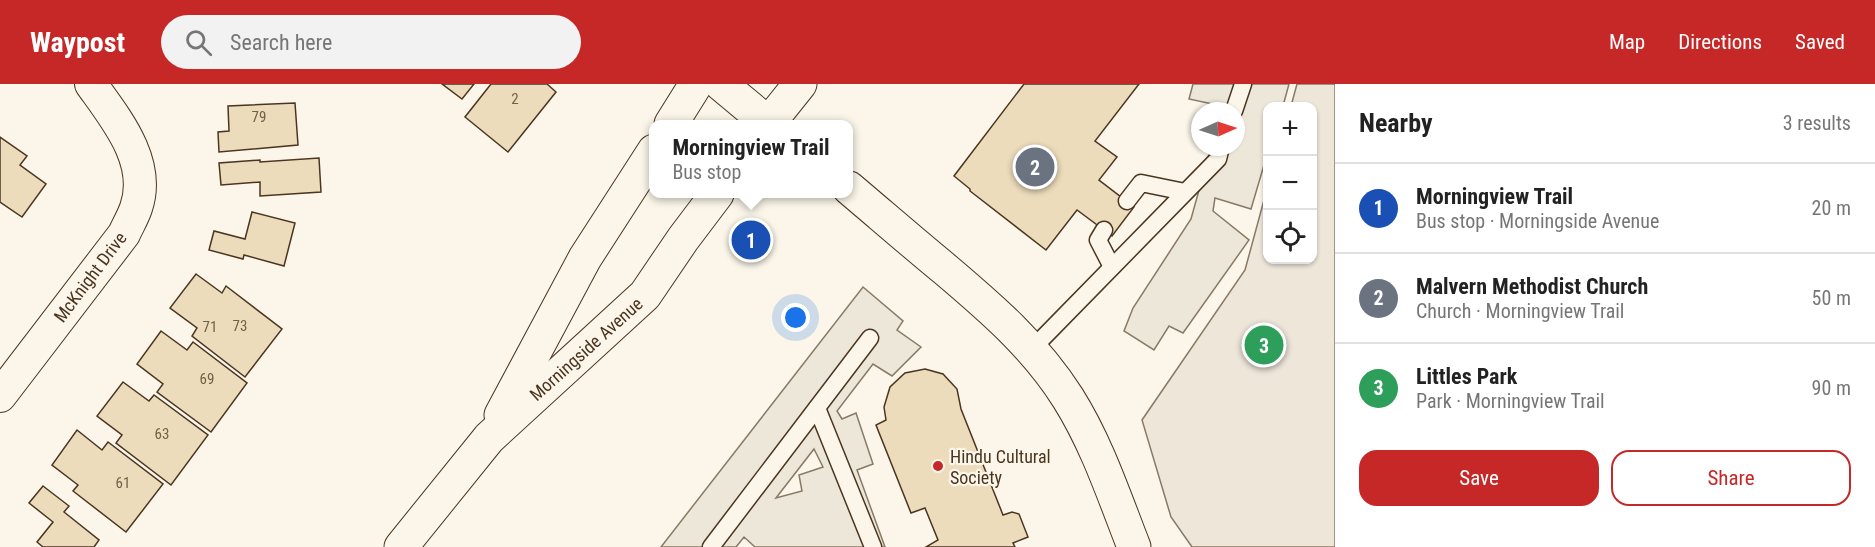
<!DOCTYPE html>
<meta charset="utf-8">
<style>
:root{--surface:#fff;--page:#f2f2f2;--text:#222;--muted:#767676;--line:#e0e0e0;--accent:#c62828}
body{margin:0;font-family:"Roboto Condensed",sans-serif;background:var(--page);color:var(--text)}
.controls{position:absolute;right:18px;top:18px;display:grid;overflow:hidden;border-radius:12px;box-shadow:0 2px 4px #0004}
.controls button{width:54px;height:54px;display:grid;place-items:center;padding:0;border:0;border-bottom:2px solid var(--line);background:var(--surface);color:var(--text);font:30px sans-serif}
.compass{position:absolute;left:1191px;top:18px;width:54px;height:54px;border-radius:50%;background:var(--surface);box-shadow:0 2px 4px #0004;rotate:87deg}
.you{position:absolute;left:796px;top:234px;width:21px;height:21px;margin:-15px;border:4px solid #fff;border-radius:50%;background:#1a73e8;box-shadow:0 0 0 9px #1a73e833}
.badge{display:grid;place-items:center;width:39px;height:39px;border-radius:50%;background:var(--accent);color:#fff;font-size:20px;font-weight:700}
.pin{position:absolute;translate:-50% -50%;border:3px solid #fff;box-shadow:0 2px 6px #0006}
.popup{position:absolute;left:649px;top:36px;width:204px;height:78px;box-sizing:border-box;display:grid;place-content:center;border-radius:12px;background:var(--surface);filter:drop-shadow(0 2px 4px #0005);font-size:20px;white-space:nowrap;color:var(--muted)}
.popup b{font-size:22px;color:var(--text)}
.popup::after{content:'';position:absolute;left:50%;top:100%;margin-left:-12px;border:12px solid transparent;border-top-color:var(--surface)}
.list{margin:0;padding:0;list-style:none}
h2{display:flex;justify-content:space-between;align-items:center;height:78px;margin:0;padding:0 24px;font-size:26px}
h2 small{font-size:20px;font-weight:400;color:var(--muted)}
.list li{display:grid;grid-template-columns:39px 1fr auto;gap:18px;align-items:center;box-sizing:border-box;height:90px;padding:0 24px;border-top:2px solid var(--line)}
.list b{display:block;font-size:22px;white-space:nowrap}
.list p{margin:0;font-size:20px;white-space:nowrap;color:var(--muted)}
.list em{font-size:20px;font-style:normal;color:var(--muted)}
.actions{display:flex;gap:12px;padding:18px 24px}
.actions a{flex:1;padding:14px 0;border:2px solid var(--accent);border-radius:18px;text-align:center;font-size:21px;color:var(--accent)}
.actions .main{background:var(--accent);color:#fff}
.icon{flex:none;width:33px;height:33px;fill:none;stroke:currentColor;stroke-width:2;stroke-linecap:round;stroke-linejoin:round}
.map{position:relative;flex:none;width:1335px;height:463px;overflow:hidden}
header{display:flex;align-items:center;gap:36px;box-sizing:border-box;height:84px;padding:0 30px;background:var(--accent);color:#fff}
header strong{font-size:28px}
nav{display:flex;gap:33px;margin-inline-start:auto;font-size:21px}
.search{width:420px;height:54px;background:var(--page);display:flex;align-items:center;gap:15px;box-sizing:border-box;padding:0 21px;border-radius:33px;color:var(--muted);font-size:22px}
main{display:flex}
aside{flex:1;background:var(--surface)}
.map>svg:first-child{display:block}
</style>
<header>
<strong>Waypost</strong>
<div class="search"><svg class="icon" aria-label="search" viewBox="0 0 24 24"><circle cx="10" cy="10" r="6"/><path d="M15 15l6 6"/></svg>Search here</div>
<nav><a>Map</a><a>Directions</a><a>Saved</a></nav>
</header>
<main>
<div class="map">
<svg width="1335" height="463" viewBox="0 0 1335 463">
<rect width="100%" height="100%" fill="#fbf6e9"/>
<polygon fill="#ede6d9" stroke="#887966" stroke-width="1.5" points="1297,0 1335,0 1335,463 1192,463 1171,433 1142,336 1245,186 1267,105 1268,176 1312,176 1312,22 1291,22"/>
<g fill="#ede7d9" stroke="#887966" stroke-width="1.5" fill-rule="evenodd">
<polygon points="1193,0 1289,0 1283,22 1268,22 1267,71 1251,125 1215,114 1213,127 1249,156 1183,249 1169,242 1154,266 1124,247 1133,224 1191,135 1211,63 1236,63 1236,27 1221,27 1222,22 1189,15"/>
<path d="M 863,203 L 903,237 L 897,246 L 921,263 L 892,292 L 873,280 L 837,327 L 842,335 L 856,329 L 873,380 L 857,386 L 885,463 L 755,463 L 744,453 L 736,463 L 661,463 ZM 814,365 L 823,383 L 799,391 L 802,407 L 776,414 Z"/>
</g>
<g fill="#ecdcbc" stroke="#4a3520" stroke-width="1.5">
<polygon points="442,0 474,0 462,15"/>
<polygon points="491,0 547,0 556,8 508,68 465,33"/>
<polygon points="1024,0 1139,0 1095,57 1117,73 1099,96 1134,123 1112,152 1077,126 1046,166 970,107 970,105 954,92"/>
<polygon points="295,19 298,61 219,68 218,48 229,47 228,22"/>
<polygon points="0,53 27,72 20,81 46,100 22,133 0,118"/>
<polygon points="319,74 321,108 260,112 260,98 221,101 219,79 260,76 260,78"/>
<polygon points="252,128 295,139 284,182 244,171 243,175 209,166 214,147 245,155"/>
<polygon points="196,190 222,209 226,202 282,245 245,293 192,252 197,244 170,224"/>
<polygon points="161,247 187,266 193,258 247,299 211,348 157,308 163,300 137,280"/>
<polygon points="925,285 943,290 957,305 961,325 1003,431 1012,428 1019,430 1028,453 1013,459 1015,463 926,463 938,456 925,424 911,429 876,341 886,336 884,323 890,303 905,289"/>
<polygon points="123,298 149,317 154,311 208,351 171,401 116,359 122,351 97,332"/>
<polygon points="77,346 102,366 108,358 163,400 126,448 73,407 78,401 52,381"/>
<polygon points="43,402 69,422 64,428 99,456 94,463 43,463 37,458 53,438 29,419"/>
</g>
<g fill="none" stroke-linecap="round" stroke-linejoin="round">
<defs>
<g id="service">
<polyline points="1234,27 1243,0"/>
<polyline points="1127,117 1141,99 1185,108"/>
<polyline points="1104,146 1098,156 1112,183"/>
<polyline points="1032,265 1218,75 1221,63"/>
<polyline points="817,324 873,463"/>
<polyline points="711,463 870,254"/>
</g>
<path id="minor" d="M 0,312 L 124,150 C 128,141 133,133 136,124 C 152,78 116,35 91,0"/>
<g id="tertiary">
<polyline points="721,0 769,40"/>
<path d="M 849,104 C 881,131 913,159 946,186 C 992,225 1035,262 1068,314 C 1097,360 1114,412 1134,463"/>
</g>
<g id="secondary">
<polyline points="671,40 696,0"/>
<polyline points="768,40 800,0"/>
<polyline points="501,331 585,174 654,67"/>
<polyline points="401,463 489,354 645,211 683,155 717,110"/>
</g>
</defs>
<use href="#service" stroke="#4a3520" stroke-width="19"/>
<use href="#minor" stroke="#4a3520" stroke-width="34"/>
<use href="#tertiary" stroke="#4a3520" stroke-width="35"/>
<use href="#secondary" stroke="#4a3520" stroke-width="35"/>
<use href="#service" stroke="#fbf6e9" stroke-width="16"/>
<use href="#minor" stroke="#fbf6e9" stroke-width="32"/>
<use href="#tertiary" stroke="#fbf6e9" stroke-width="33"/>
<use href="#secondary" stroke="#fbf6e9" stroke-width="33"/>
</g>
<circle fill="#c62828" stroke="#fbf6e9" stroke-width="2" cx="938" cy="382" r="6"/>
<g text-anchor="middle" dominant-baseline="central" stroke-width="4.5" stroke-linejoin="round" paint-order="stroke">
<g font-size="15" fill="#725f47">
<text x="515" y="15">2</text>
<text x="259" y="33">79</text>
<text x="240" y="242">73</text>
<text x="210" y="243">71</text>
<text x="207" y="295">69</text>
<text x="162" y="350">63</text>
<text x="123" y="399">61</text>
</g>
<g font-size="18" fill="#4a3520" stroke="#fbf6e9">
<text transform="translate(90 193) rotate(-53)">McKnight Drive</text>
<text transform="translate(586 265) rotate(-42)">Morningside Avenue</text>
</g>
<g font-size="18" fill="#4a3520" stroke="#fbf6e9" text-anchor="start">
<text x="950" y="372">Hindu Cultural<tspan x="950" dy="21">Society</tspan></text>
</g>
</g>
</svg>
<div class="controls">
<button>+</button>
<button>−</button>
<button><svg class="icon" aria-label="locate" viewBox="0 0 24 24"><circle cx="12" cy="12" r="6"/><path d="M12 2v4M12 18v4M2 12h4M18 12h4"/></svg></button>
</div>
<svg class="compass" viewBox="-18 -18 36 36"><path d="M0-13l5 13h-10z" fill="#e53935"/><path d="M0 13l5-13h-10z" fill="#767676"/></svg>
<div class="you"></div>
<div class="pin badge" style="left:751px;top:156px;background:#1a4fb4">1</div>
<div class="popup"><b>Morningview Trail</b>Bus stop</div>
<div class="pin badge" style="left:1035px;top:83px;background:#6b7280">2</div>
<div class="pin badge" style="left:1264px;top:261px;background:#2e9e5b">3</div>
</div>
<aside>
<h2>Nearby<small>3 results</small></h2>
<ul class="list">
<li><span class="badge" style="background:#1a4fb4">1</span><div><b>Morningview Trail</b><p>Bus stop · Morningside Avenue</p></div><em>20 m</em></li>
<li><span class="badge" style="background:#6b7280">2</span><div><b>Malvern Methodist Church</b><p>Church · Morningview Trail</p></div><em>50 m</em></li>
<li><span class="badge" style="background:#2e9e5b">3</span><div><b>Littles Park</b><p>Park · Morningview Trail</p></div><em>90 m</em></li>
</ul>
<div class="actions"><a class="main">Save</a><a>Share</a></div>
</aside>
</main>
